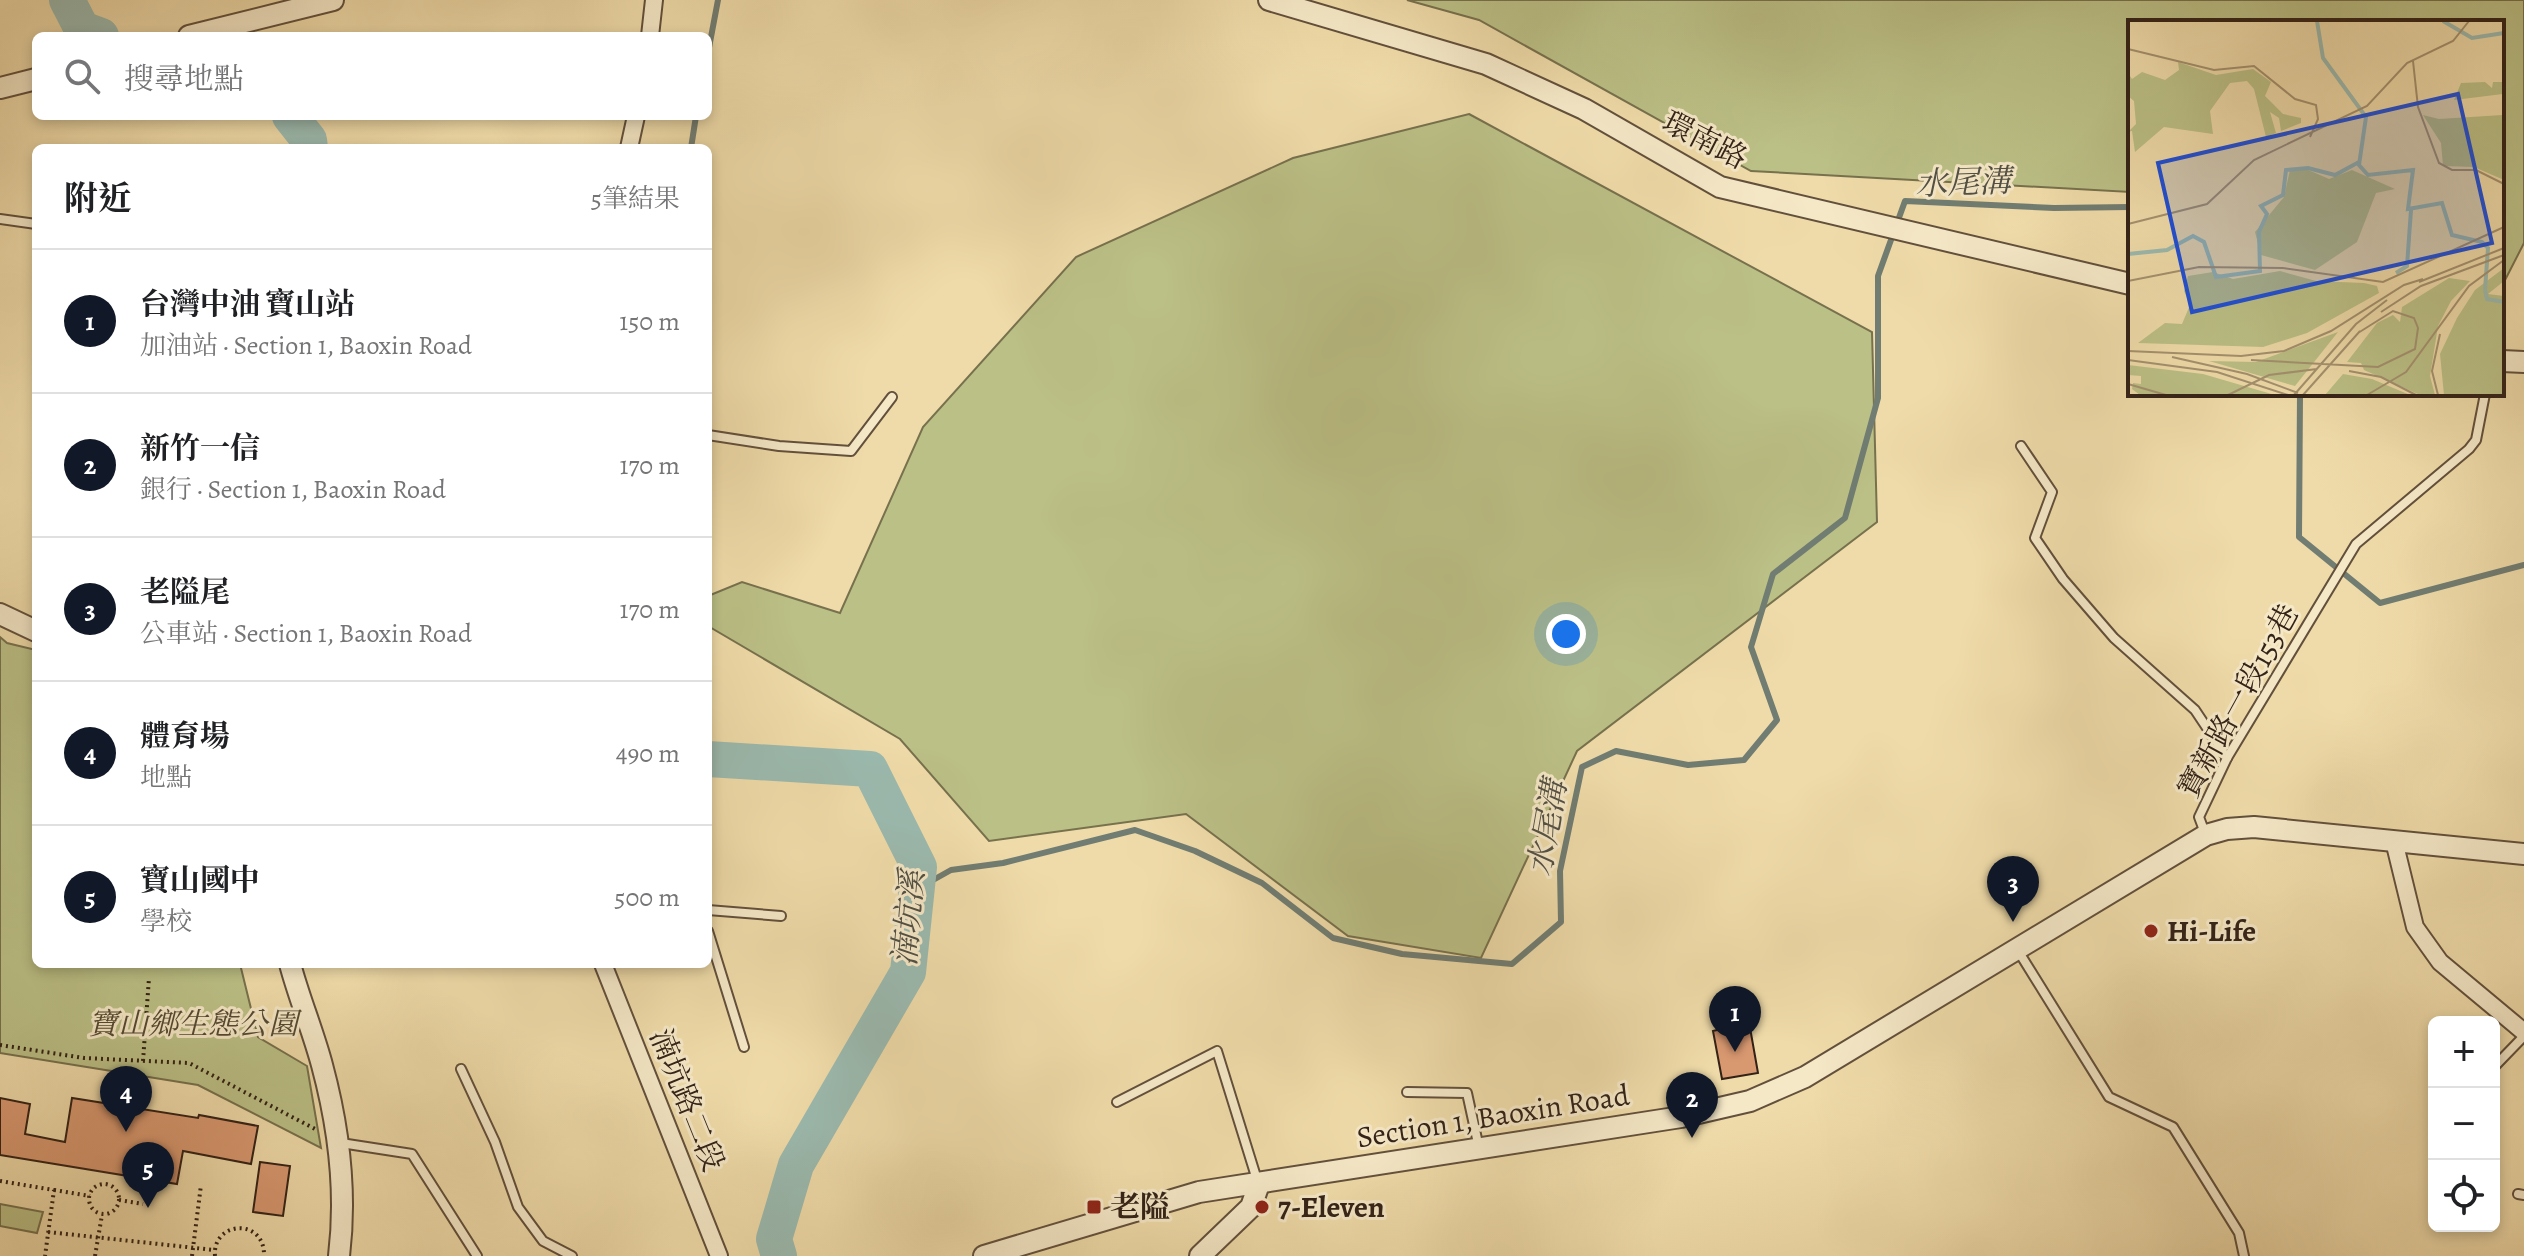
<!DOCTYPE html>
<html lang="zh-TW">
<meta charset="utf-8">
<style>
:root{--surface:#fff;--page:#f6f6f6;--text:#202124;--muted:#757577;--line:#e0e0e0;--accent:#111827}
body{margin:0;font-family:Alegreya,"Noto Serif TC",serif;background:var(--page);color:var(--text)}
.controls{position:absolute;right:24px;bottom:24px;display:grid;overflow:hidden;border-radius:12px;box-shadow:0 4px 12px #0003}
.controls button{width:72px;height:72px;display:grid;place-items:center;padding:0;border:0;border-bottom:2px solid var(--line);background:var(--surface);color:var(--text);font:40px sans-serif}
.you{position:absolute;left:1566px;top:634px;width:28px;height:28px;margin:-20px;border:6px solid #fff;border-radius:50%;background:#1a73e8;box-shadow:0 0 0 12px #1a73e833}
.badge{display:grid;place-items:center;width:52px;height:52px;border-radius:50%;background:var(--accent);color:#fff;font-size:26px;font-weight:700}
.pin{position:absolute;translate:-50% -66px;filter:drop-shadow(0 2px 4px #0008)}
.pin::after{content:'';position:absolute;top:42px;width:28px;height:24px;background:inherit;clip-path:polygon(0 0,100% 0,50% 100%)}
.list{margin:0;padding:0;list-style:none}
h2{display:flex;justify-content:space-between;align-items:center;height:104px;margin:0;padding:0 32px;font-size:34px}
h2 small{font-size:26px;font-weight:400;color:var(--muted)}
.list li{display:grid;grid-template-columns:52px 1fr auto;gap:24px;align-items:center;box-sizing:border-box;height:144px;padding:0 32px;border-top:2px solid var(--line)}
.list b{display:block;font-size:30px;white-space:nowrap}
.list p{margin:0;font-size:26px;white-space:nowrap;color:var(--muted)}
.list em{font-size:26px;font-style:normal;color:var(--muted)}
.icon{flex:none;width:44px;height:44px;fill:none;stroke:currentColor;stroke-width:2;stroke-linecap:round;stroke-linejoin:round}
.map{position:relative;flex:none;width:2524px;height:1256px;overflow:hidden}
.search{position:absolute;background:var(--surface);box-shadow:0 4px 12px #0003;left:32px;top:32px;width:680px;height:88px;display:flex;align-items:center;gap:20px;box-sizing:border-box;padding:0 28px;border-radius:12px;color:var(--muted);font-size:30px}
.panel{position:absolute;background:var(--surface);box-shadow:0 4px 12px #0003;left:32px;top:144px;width:680px;height:824px;border-radius:12px}
.map>svg:first-child{display:block}
</style>
<div class="map">
<svg width="2524" height="1256" viewBox="0 0 2524 1256">
<rect width="100%" height="100%" fill="#efdba9"/>
<filter id="stains"><feTurbulence type="fractalNoise" baseFrequency=".0025" numOctaves="4"/><feColorMatrix values="0 0 0 0 .2 0 0 0 0 .09 0 0 0 0 .02 0 0 0 .5 -.17"/></filter>
<radialGradient id="worn" r=".72"><stop offset=".6" stop-color="#630" stop-opacity="0"/><stop offset="1" stop-color="#630" stop-opacity=".3"/></radialGradient>
<g fill="#bbc086" stroke="#77714e" stroke-width="2">
<polygon points="1407,0 2524,0 2524,243 2502,286 2502,22 2130,22 2130,192 1751,171 1479,20"/>
<polygon points="1469,114 1872,332 1877,522 1577,751 1481,958 1348,936 1186,814 989,841 900,739 708,626 708,596 742,582 840,613 923,427 1076,257 1293,158"/>
<polygon points="0,637 7,643 36,650 36,964 240,964 258,1037 307,1066 321,1148 198,1085 0,1053"/>
<polygon points="0,1204 43,1212 37,1233 0,1226"/>
</g>
<g fill="none" stroke-linecap="round" stroke-linejoin="round">
<g stroke="#717d72" stroke-width="6">
<polyline points="708,53 718,0"/>
<polyline points="691,148 696,116"/>
<polyline points="2300,394 2299,537 2380,603 2524,565"/>
<polyline points="917,889 951,870 1003,863 1135,830 1195,851 1262,883 1333,938 1402,954 1512,964 1561,922 1560,871 1582,767 1616,751 1688,765 1744,760 1777,720 1751,647 1773,574 1845,518 1878,398 1878,276 1905,201 2054,208 2130,207"/>
</g>
<g stroke="#9bbaaf" stroke-width="36">
<polyline points="67,0 82,29 101,36"/>
<polyline points="290,116 309,140 310,148"/>
<polyline points="708,759 870,769 919,867 908,972 796,1165 774,1239 779,1256"/>
</g>
</g>
<g fill="#d89870" stroke="#332217" stroke-width="2">
<polygon points="1749,1022 1758,1073 1722,1079 1713,1031"/>
<polygon points="0,1098 30,1104 25,1134 65,1142 72,1098 198,1118 199,1115 258,1126 251,1164 183,1151 177,1184 0,1155"/>
<polygon points="260,1162 290,1166 283,1216 253,1212"/>
</g>
<g fill="none" stroke-linecap="round" stroke-linejoin="round">
<defs>
<g id="service">
<polyline points="0,219 36,224"/>
<polyline points="708,435 779,446 851,451 892,397"/>
<polyline points="2021,446 2052,492 2035,538 2063,579 2114,638 2195,710 2227,758"/>
<polyline points="2205,833 2199,817 2227,758 2356,544 2469,449 2476,440 2485,394"/>
<polyline points="708,910 781,916"/>
<polyline points="708,931 744,1047"/>
<polyline points="2017,949 2109,1097 2173,1127 2239,1233 2244,1256"/>
<polyline points="2494,1067 2524,1036"/>
<polyline points="461,1069 495,1142 518,1207 543,1241 572,1256"/>
<polyline points="1407,1092 1467,1093 1479,1148"/>
<polyline points="1117,1102 1217,1051 1258,1183"/>
<polyline points="341,1143 412,1154 477,1256"/>
<polyline points="2518,1194 2524,1195"/>
</g>
<g id="minor">
<polyline points="650,36 654,0"/>
<polyline points="629,148 636,116"/>
<polyline points="2394,841 2415,927 2440,962 2524,1032"/>
<polyline points="603,964 719,1256"/>
</g>
<g id="tertiary">
<polyline points="1269,0 1486,64 1584,109 1720,187 2130,284"/>
<polyline points="189,36 333,0"/>
<polyline points="0,88 36,79"/>
<polyline points="2502,361 2524,362"/>
<polyline points="0,614 36,631"/>
<path d="M 290,964 C 299,998 313,1031 322,1065 C 339,1128 347,1191 339,1256"/>
<polyline points="984,1256 1199,1192 1681,1117 1750,1101 1805,1077 2206,835 2227,829 2254,827 2524,854"/>
<polyline points="1200,1256 1251,1207 1259,1184"/>
</g>
</defs>
<use href="#service" stroke="#62503c" stroke-width="12"/>
<use href="#minor" stroke="#62503c" stroke-width="20"/>
<use href="#tertiary" stroke="#62503c" stroke-width="24"/>
<g stroke="#332217" stroke-width="4" stroke-dasharray="2 4" stroke-linecap="butt">
<polyline points="0,1045 84,1058 189,1063 317,1130"/>
<polyline points="143,1061 149,978"/>
<polyline points="0,1181 54,1190 45,1256"/>
<circle cx="104" cy="1199" r="15"/>
<polyline points="54,1190 90,1196"/>
<polyline points="119,1200 143,1204"/>
<polyline points="48,1232 214,1250"/>
<polyline points="95,1256 102,1215"/>
<polyline points="192,1256 201,1185"/>
<path d="M 215,1256 C 212,1221 265,1217 264,1256"/>
</g>
<use href="#service" stroke="#f5e8c7" stroke-width="8"/>
<use href="#minor" stroke="#f5e8c7" stroke-width="16"/>
<use href="#tertiary" stroke="#f5e8c7" stroke-width="20"/>
</g>
<g fill="#8f2418" stroke="#f5e8c7" stroke-width="3">
<circle cx="2151" cy="931" r="8"/>
<rect x="1086" y="1199" width="16" height="16" rx="4"/>
<circle cx="1262" cy="1207" r="8"/>
</g>
<g text-anchor="middle" dominant-baseline="central" stroke-width="6" stroke-linejoin="round" paint-order="stroke">
<g font-size="30" fill="#332217" stroke="#f5e8c7">
<text transform="translate(1705 140) rotate(27)">環南路</text>
<text transform="translate(2238 701) rotate(-61)">寶新路一段153巷</text>
<text transform="translate(687 1100) rotate(68)">湳坑路二段</text>
<text transform="translate(1493 1116) rotate(-9)">Section 1, Baoxin Road</text>
</g>
<g font-size="30" font-weight="bold" fill="#332217" stroke="#f5e8c7" text-anchor="start">
<text x="2167" y="931">Hi-Life</text>
<text x="1110" y="1207">老隘</text>
<text x="1278" y="1207">7-Eleven</text>
</g>
<g font-size="30" font-style="italic" fill="#554a33" stroke="#f5e8c7">
<text x="193" y="1024">寶山鄉生態公園</text>
</g>
<g font-size="32" font-style="italic" fill="#525045" stroke="#f5e8c7">
<text transform="translate(1963 182) rotate(-2)">水尾溝</text>
<text transform="translate(1547 828) rotate(-80)">水尾溝</text>
<text transform="translate(908 918) rotate(-85)">湳坑溪</text>
</g>
</g>
<g transform="translate(2128 20)">
<rect width="376" height="376" fill="#efdba9"/>
<path d="M 50,42 L 88,55 L 125,49 L 143,62 L 137,76 L 155,94 L 173,98 L 173,103 L 153,111 L 151,98 L 142,92 L 148,113 L 138,117 L 126,69 L 119,61 L 102,63 L 82,91 L 85,114 L 36,107 L 7,132 L 4,111 L 0,112 L 8,104 L 6,81 L 0,76 L 0,53 L 4,59 L 14,52 L 37,60 L 51,50 ZM 357,62 L 364,68 L 365,62 L 375,62 L 375,74 L 326,80 L 333,63 ZM 295,95 L 311,99 L 374,95 L 376,160 L 346,147 L 315,146 L 313,123 ZM 178,149 L 201,159 L 224,150 L 267,169 L 248,173 L 229,222 L 187,250 L 133,235 L 127,212 L 156,177 L 162,150 ZM 376,248 L 376,261 L 360,274 L 376,276 L 376,375 L 316,375 L 312,334 L 329,298 L 347,270 ZM 152,251 L 188,261 L 236,263 L 249,266 L 251,273 L 179,313 L 135,327 L 10,323 L 37,303 L 54,304 L 62,285 L 56,271 L 60,256 L 85,252 L 105,259 ZM 321,258 L 342,261 L 323,281 L 310,306 L 302,356 L 307,375 L 292,375 L 236,350 L 233,343 L 219,342 L 249,303 L 265,295 L 272,302 L 274,287 ZM 210,312 L 167,366 L 81,341 L 128,342 ZM 0,345 L 75,354 L 147,375 L 12,375 L 4,369 L 5,363 L 13,364 L 13,356 L 0,355 ZM 215,354 L 244,359 L 282,375 L 197,375 Z" fill="#bbc086"/>
<path fill="none" stroke="#9bbaaf" stroke-width="4" d="M 189,1 L 195,38 L 238,97 L 231,145 L 240,155 L 285,150 L 280,189 L 314,183 L 324,215 L 354,222 L 360,228 L 357,270M 315,1 L 344,18 L 376,13M 0,234 L 39,230 L 65,216 L 76,222 L 88,257 L 132,251 L 131,212 L 139,194 L 133,186 L 155,175 L 158,150 L 180,148 L 207,155 L 231,142M 268,253 L 279,246 L 283,190M 357,270 L 359,279 L 376,282"/>
<path fill="none" stroke="#a4916f" stroke-width="2" d="M 0,29 L 86,50 L 126,46 L 167,79 L 188,85 L 190,99 L 182,117M 285,41 L 290,87 L 311,143 L 324,150 L 348,150 L 376,164M 0,204 L 79,184 L 126,140 L 239,86 L 279,43 L 325,21 L 341,1M 0,261 L 71,247 L 155,248 L 255,262 L 376,207M 291,262 L 376,228M 253,292 L 293,266 L 376,235M 0,331 L 113,336 L 156,331 L 203,311 L 276,265 L 295,259M 44,337 L 119,354 L 170,373M 0,340 L 89,352 L 160,375M 123,340 L 250,347 L 287,329 L 290,308 L 286,298 L 265,291 L 230,313M 221,351 L 253,357 L 288,375M 0,364 L 38,375M 100,375 L 141,355 L 189,349M 166,375 L 228,304 L 259,280M 175,375 L 232,311M 239,375 L 278,352 L 341,266 L 376,240M 310,375 L 304,351 L 312,314"/>
<path fill="#1d4ed8" fill-opacity="0.15" stroke="#1d4ed8" stroke-width="4" d="M 330,74 L 364,223 L 64,292 L 30,143 Z"/>
<rect width="376" height="376" fill="none" stroke="#332217" stroke-width="4"/>
</g>
<rect width="100%" height="100%" filter="url(#stains)"/>
<rect width="100%" height="100%" fill="url(#worn)"/>
</svg>
<div class="controls">
<button>+</button>
<button>−</button>
<button><svg class="icon" aria-label="locate" viewBox="0 0 24 24"><circle cx="12" cy="12" r="6"/><path d="M12 2v4M12 18v4M2 12h4M18 12h4"/></svg></button>
</div>
<div class="you"></div>
<div class="pin badge" style="left:1735px;top:1052px">1</div>
<div class="pin badge" style="left:1692px;top:1138px">2</div>
<div class="pin badge" style="left:2013px;top:922px">3</div>
<div class="pin badge" style="left:126px;top:1132px">4</div>
<div class="pin badge" style="left:148px;top:1208px">5</div>
<div class="search"><svg class="icon" aria-label="search" viewBox="0 0 24 24"><circle cx="10" cy="10" r="6"/><path d="M15 15l6 6"/></svg>搜尋地點</div>
<section class="panel">
<h2>附近<small>5筆結果</small></h2>
<ul class="list">
<li><span class="badge">1</span><div><b>台灣中油 寶山站</b><p>加油站 · Section 1, Baoxin Road</p></div><em>150 m</em></li>
<li><span class="badge">2</span><div><b>新竹一信</b><p>銀行 · Section 1, Baoxin Road</p></div><em>170 m</em></li>
<li><span class="badge">3</span><div><b>老隘尾</b><p>公車站 · Section 1, Baoxin Road</p></div><em>170 m</em></li>
<li><span class="badge">4</span><div><b>體育場</b><p>地點</p></div><em>490 m</em></li>
<li><span class="badge">5</span><div><b>寶山國中</b><p>學校</p></div><em>500 m</em></li>
</ul>
</section>
</div>
